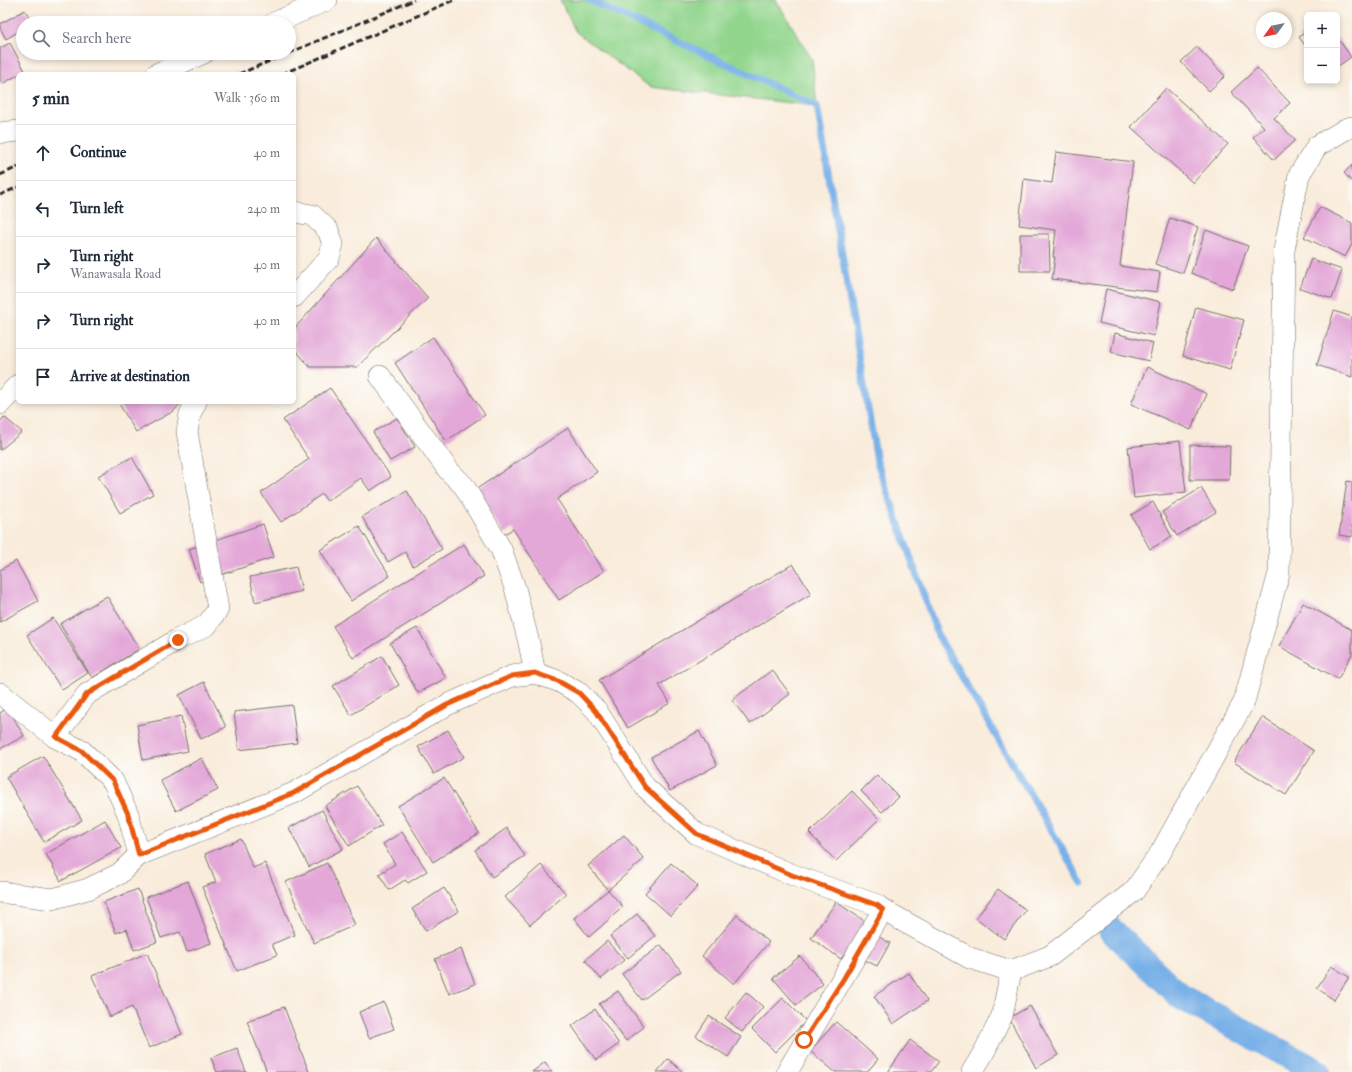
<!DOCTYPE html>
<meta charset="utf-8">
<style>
:root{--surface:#fff;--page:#f2f2f3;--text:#1f2937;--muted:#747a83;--line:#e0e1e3}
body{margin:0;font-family:"IM FELL Double Pica",serif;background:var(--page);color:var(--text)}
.controls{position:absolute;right:12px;top:12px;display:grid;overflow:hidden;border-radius:6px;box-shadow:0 2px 6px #0003}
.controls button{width:36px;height:36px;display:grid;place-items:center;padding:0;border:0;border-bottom:1px solid var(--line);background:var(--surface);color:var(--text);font:20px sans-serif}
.compass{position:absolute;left:1256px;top:12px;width:36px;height:36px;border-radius:50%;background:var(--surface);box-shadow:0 2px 6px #0003;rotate:237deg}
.stop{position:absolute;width:12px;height:12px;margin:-9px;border:3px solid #ea580c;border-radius:50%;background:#fff}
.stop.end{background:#ea580c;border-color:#fff;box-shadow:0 1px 4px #0008}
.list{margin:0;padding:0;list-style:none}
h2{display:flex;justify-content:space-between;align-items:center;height:52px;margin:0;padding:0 16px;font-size:17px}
h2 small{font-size:13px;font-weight:400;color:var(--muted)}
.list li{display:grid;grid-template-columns:26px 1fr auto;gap:12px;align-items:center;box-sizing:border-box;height:56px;padding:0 16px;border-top:1px solid var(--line)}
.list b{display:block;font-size:15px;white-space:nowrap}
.list p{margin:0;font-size:13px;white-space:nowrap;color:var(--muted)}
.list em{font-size:13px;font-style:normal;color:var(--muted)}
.icon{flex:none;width:22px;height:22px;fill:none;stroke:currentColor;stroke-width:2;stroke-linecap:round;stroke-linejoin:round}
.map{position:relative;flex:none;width:1352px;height:1072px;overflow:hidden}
.search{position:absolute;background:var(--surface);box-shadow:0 2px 6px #0003;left:16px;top:16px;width:280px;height:44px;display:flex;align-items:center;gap:10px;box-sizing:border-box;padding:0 14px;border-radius:22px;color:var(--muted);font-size:15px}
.panel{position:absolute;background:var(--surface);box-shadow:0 2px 6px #0003;left:16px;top:72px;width:280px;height:332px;border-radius:6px}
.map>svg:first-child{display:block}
</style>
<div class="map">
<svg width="1352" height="1072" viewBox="0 0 1352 1072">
<rect width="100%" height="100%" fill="#fdfcf7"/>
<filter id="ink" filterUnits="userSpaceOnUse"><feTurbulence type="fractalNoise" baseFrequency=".025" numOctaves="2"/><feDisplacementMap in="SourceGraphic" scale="8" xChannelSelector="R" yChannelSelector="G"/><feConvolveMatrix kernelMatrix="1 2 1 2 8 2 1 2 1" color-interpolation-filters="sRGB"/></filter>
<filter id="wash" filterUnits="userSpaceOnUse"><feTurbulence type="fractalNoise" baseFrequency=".012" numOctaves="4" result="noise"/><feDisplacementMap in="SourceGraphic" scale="16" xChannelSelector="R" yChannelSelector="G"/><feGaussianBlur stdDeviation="0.9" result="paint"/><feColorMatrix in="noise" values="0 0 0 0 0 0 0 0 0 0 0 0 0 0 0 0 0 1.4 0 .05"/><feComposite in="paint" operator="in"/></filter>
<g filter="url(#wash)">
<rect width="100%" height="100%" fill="#f9ecdb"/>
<polygon fill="#92d68e" stroke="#5e805c" points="560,0 776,0 812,59 817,106 650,87 576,32"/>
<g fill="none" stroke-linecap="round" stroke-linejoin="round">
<polyline stroke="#78b0e8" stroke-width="7" points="589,0 817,106 877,462 938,636 1082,883"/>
<polyline stroke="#78b0e8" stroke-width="26" points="1111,930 1181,997 1318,1072"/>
</g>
<g id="blocks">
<g fill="#e3a7d8">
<polygon points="25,10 33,23 23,23 23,29 6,39 0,28 0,24"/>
<polygon points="1307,31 1307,48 1299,37"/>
<polygon points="1337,37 1351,57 1337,67"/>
<polygon points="10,43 25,71 2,84 0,80 0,48"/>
<polygon points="1197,47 1225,76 1209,91 1181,62"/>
<polygon points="1257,68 1290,103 1274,118 1295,140 1274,160 1253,137 1264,127 1231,92"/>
<polygon points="1166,88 1228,144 1193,183 1131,127"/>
<polygon points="1056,152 1133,162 1120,266 1160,272 1157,292 1052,279 1055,257 1053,257 1056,230 1019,225 1024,179 1052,183"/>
<polygon points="1352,165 1352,182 1344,173"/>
<polygon points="1320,207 1352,223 1352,244 1345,257 1304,237"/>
<polygon points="1170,218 1198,227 1183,273 1155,264"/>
<polygon points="1206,230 1248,246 1233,289 1191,273"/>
<polygon points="1020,234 1049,234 1050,271 1020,271"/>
<polygon points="376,238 428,298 357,367 310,367 294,348 294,329"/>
<polygon points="1311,259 1342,270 1332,299 1300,288"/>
<polygon points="1106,289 1161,302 1154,336 1099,323"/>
<polygon points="1196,307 1244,320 1230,370 1183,356"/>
<polygon points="1334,311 1352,317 1352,377 1317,365"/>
<polygon points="1115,333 1153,343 1149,361 1111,352"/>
<polygon points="433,337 485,415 446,441 395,363"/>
<polygon points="1147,367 1207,394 1191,430 1131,404"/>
<polygon points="330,388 391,477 370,491 361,478 327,501 322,494 281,522 261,493 309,459 283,420"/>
<polygon points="118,402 182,402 174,411 136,432"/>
<polygon points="4,417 22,432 0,450 0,422"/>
<polygon points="397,418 415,447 390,461 373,432"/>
<polygon points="568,428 597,472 557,499 604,571 559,600 513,529 504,534 475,490"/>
<polygon points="1180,441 1186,492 1134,498 1128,447"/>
<polygon points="1190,445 1230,446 1229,480 1190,480"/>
<polygon points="132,457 153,494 120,513 98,476"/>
<polygon points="1347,481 1352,482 1352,537 1339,535"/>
<polygon points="1201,488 1216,512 1177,536 1162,512"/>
<polygon points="407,491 442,549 413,566 405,552 388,562 362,517"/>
<polygon points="1153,502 1172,537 1150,549 1131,515"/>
<polygon points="263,524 274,557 200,582 189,549"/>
<polygon points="359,526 390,576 351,601 320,550"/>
<polygon points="464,544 484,576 353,658 333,626"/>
<polygon points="16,561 38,601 0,622 0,570"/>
<polygon points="793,564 811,594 659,685 670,703 628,728 599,680"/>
<polygon points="296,567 302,591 255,602 250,577"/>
<polygon points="107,596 139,649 92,678 60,624"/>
<polygon points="1303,603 1352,630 1352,654 1338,679 1279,646"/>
<polygon points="53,618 88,673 62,690 27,635"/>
<polygon points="417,628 446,678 418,693 390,643"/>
<polygon points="382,656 399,685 351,715 333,686"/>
<polygon points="772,670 790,694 750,724 732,700"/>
<polygon points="204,682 226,727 201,739 179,695"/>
<polygon points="292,705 297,743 239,750 234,712"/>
<polygon points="8,708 24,736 0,749 0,713"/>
<polygon points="181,716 188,751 143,760 137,725"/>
<polygon points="1262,717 1314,751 1286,795 1234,762"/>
<polygon points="448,730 464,757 434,774 418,747"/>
<polygon points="699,731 717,765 670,791 651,757"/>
<polygon points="43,756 82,820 44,842 6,777"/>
<polygon points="202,758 218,790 176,811 160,780"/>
<polygon points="877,775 899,797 882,812 861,791"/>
<polygon points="444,778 479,833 433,862 398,806"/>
<polygon points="357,786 382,825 349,846 325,806"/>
<polygon points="852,791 879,819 836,861 809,833"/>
<polygon points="322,810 343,849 309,867 289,828"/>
<polygon points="105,820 121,848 61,881 46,854"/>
<polygon points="507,828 525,856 492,877 475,850"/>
<polygon points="402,832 427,871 408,883 405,880 389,890 379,874 395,864 383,844"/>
<polygon points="624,835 644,859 608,890 623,907 589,937 574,918 608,890 588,866"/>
<polygon points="241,839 253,868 265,863 295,935 272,944 277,955 237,971 202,887 216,882 205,854"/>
<polygon points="327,863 355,925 314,943 286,882"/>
<polygon points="671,863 698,886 671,916 645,893"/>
<polygon points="541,865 566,894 530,925 505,897"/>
<polygon points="188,881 211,943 187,952 180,932 161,938 146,897"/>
<polygon points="444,888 459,911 426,931 412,909"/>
<polygon points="138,889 157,942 134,950 127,929 116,933 104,902"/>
<polygon points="998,889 1026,910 1004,939 976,918"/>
<polygon points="836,902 866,922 841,959 811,938"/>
<polygon points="637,914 655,936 628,958 610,936"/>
<polygon points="737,915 769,942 734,984 702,956"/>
<polygon points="876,935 890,943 877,966 863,959"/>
<polygon points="607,941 624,960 601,979 585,960"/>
<polygon points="661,945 681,971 642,1000 622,974"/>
<polygon points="461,949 475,984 449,994 435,959"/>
<polygon points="147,953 182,1034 149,1048 132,1007 110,1017 92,976"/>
<polygon points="800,956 823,984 796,1005 773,978"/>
<polygon points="1331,966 1349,977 1334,1000 1317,988"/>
<polygon points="909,973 927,1001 893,1024 874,996"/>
<polygon points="618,991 644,1027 626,1041 599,1004"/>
<polygon points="746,992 763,1007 742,1032 725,1018"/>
<polygon points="783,998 806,1021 775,1052 752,1029"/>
<polygon points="384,1002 394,1029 369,1038 359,1012"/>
<polygon points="1030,1006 1058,1055 1036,1068 1009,1018"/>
<polygon points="284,1007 309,1072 267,1072 247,1021"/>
<polygon points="595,1009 619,1044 596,1060 572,1026"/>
<polygon points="709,1016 741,1037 728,1057 696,1036"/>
<polygon points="836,1022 878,1059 867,1072 835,1072 810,1051"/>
<polygon points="910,1040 939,1061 931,1072 888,1072"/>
<polygon points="237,1048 246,1072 217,1072 211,1058"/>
<polygon points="668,1059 683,1072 657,1072"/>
<polygon points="545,1062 552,1072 532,1072"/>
</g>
</g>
</g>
<g filter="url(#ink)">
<use href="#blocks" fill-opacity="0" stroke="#736f69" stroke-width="1"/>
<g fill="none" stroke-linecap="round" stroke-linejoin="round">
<defs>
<g id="street">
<polyline points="274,23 327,0"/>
<polyline points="156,74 204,53"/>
<polyline points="0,133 18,131"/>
<polyline points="294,212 312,215 328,230 333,244 329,258 294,297"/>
<polyline points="380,376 449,471 464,486 501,549 515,588 529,643 535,673"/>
<polyline points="0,404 18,385"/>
<polyline points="0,693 55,737 82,751 113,781 128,814 139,855 119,874 88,889 52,899 0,892"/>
<polyline points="55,737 87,694 177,640 207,625 218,609 187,432 190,414 196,402"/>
<polyline points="139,855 294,793 447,705 512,676 535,673 558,681 579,693 597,711 645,787 697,834 793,875 877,905 883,910 970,958 1011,971 1050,956 1134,891 1161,852 1244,702 1279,573 1284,250 1299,175 1317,146 1346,129 1352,127"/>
<polyline points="787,1072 883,910"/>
<polyline points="972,1072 984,1052 1002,1016 1011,971"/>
</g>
</defs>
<use href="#street" stroke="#736f69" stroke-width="22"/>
<use href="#street" stroke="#fff" stroke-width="21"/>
<g stroke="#2b2b2b" stroke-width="3" stroke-dasharray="6 3" stroke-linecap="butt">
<polyline points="289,53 414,0"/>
<polyline points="239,74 289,53"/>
<polyline points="282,74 454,0"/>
<polyline points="0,175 18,167"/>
<polyline points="0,195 18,187"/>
</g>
</g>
</g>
<g fill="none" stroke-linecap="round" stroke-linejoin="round" filter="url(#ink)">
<polyline stroke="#ea580c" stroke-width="5" points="178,640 87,694 56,737 82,751 113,781 128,814 139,855 294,793 447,705 512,676 535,673 558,681 579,693 596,711 645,787 697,834 792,875 877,905 883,910 844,978 804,1040"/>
</g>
</svg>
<div class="controls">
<button>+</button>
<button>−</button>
</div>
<svg class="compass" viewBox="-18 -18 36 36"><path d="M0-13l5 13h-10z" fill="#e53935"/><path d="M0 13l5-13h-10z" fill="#747a83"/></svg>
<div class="stop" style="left:804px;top:1040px"></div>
<div class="stop end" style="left:178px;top:640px"></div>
<div class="search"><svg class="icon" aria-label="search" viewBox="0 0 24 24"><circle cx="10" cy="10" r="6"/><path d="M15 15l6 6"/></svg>Search here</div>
<section class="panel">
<h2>5 min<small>Walk · 360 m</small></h2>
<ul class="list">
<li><svg class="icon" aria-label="ahead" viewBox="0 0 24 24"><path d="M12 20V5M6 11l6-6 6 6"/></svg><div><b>Continue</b></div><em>40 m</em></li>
<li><svg class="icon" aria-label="left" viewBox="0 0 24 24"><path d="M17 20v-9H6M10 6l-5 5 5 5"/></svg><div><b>Turn left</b></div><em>240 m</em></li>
<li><svg class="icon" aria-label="right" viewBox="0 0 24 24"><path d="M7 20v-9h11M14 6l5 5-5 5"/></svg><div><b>Turn right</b><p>Wanawasala Road</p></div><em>40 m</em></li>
<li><svg class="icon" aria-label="right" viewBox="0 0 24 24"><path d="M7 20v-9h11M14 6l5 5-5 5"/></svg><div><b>Turn right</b></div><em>40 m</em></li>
<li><svg class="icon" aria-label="arrive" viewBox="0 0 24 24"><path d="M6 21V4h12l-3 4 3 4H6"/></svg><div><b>Arrive at destination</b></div></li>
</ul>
</section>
</div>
